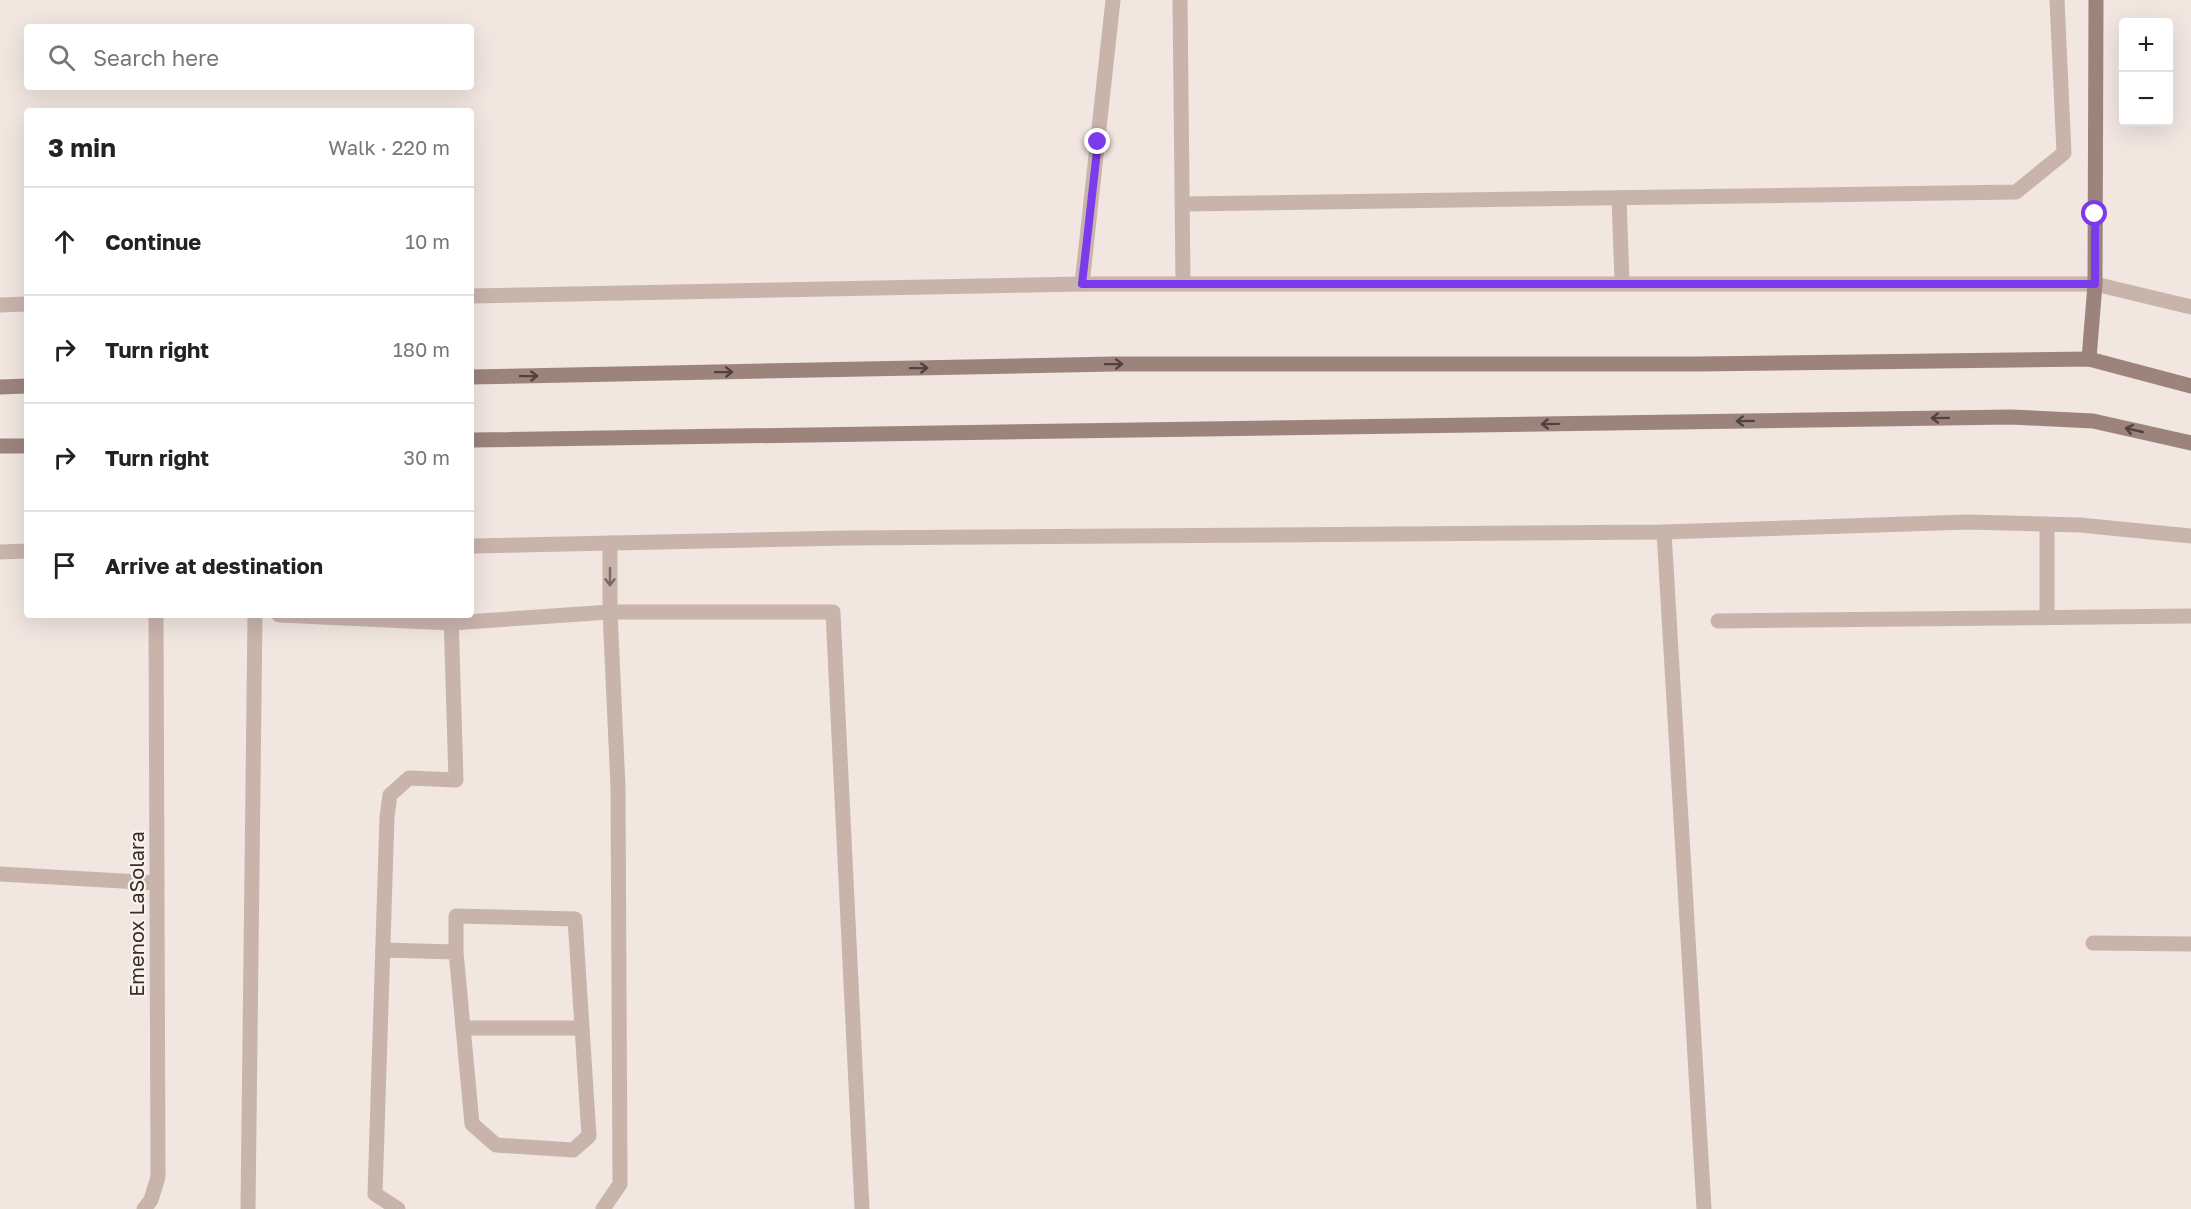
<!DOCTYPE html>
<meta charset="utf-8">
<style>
:root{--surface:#fff;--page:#f6f6f6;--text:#222;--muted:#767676;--line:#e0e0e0}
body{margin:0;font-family:"Golos Text",sans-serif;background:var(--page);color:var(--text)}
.controls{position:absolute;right:18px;top:18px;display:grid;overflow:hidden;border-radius:6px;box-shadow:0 6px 24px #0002}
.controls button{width:54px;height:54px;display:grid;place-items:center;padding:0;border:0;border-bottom:2px solid var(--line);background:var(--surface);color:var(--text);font:30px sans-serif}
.stop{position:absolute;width:18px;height:18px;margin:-14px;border:4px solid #7c3aed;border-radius:50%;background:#fff}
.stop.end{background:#7c3aed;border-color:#fff;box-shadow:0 2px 6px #0008}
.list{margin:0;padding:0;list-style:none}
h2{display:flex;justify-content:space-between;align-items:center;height:78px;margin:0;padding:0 24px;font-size:26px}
h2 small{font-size:20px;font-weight:400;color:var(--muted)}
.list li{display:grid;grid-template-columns:39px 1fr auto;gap:18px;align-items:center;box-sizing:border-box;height:108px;padding:0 24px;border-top:2px solid var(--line)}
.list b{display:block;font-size:22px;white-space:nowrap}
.list em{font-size:20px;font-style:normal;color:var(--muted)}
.icon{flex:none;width:33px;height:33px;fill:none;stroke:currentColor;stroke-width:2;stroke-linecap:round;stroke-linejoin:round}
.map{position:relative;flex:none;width:2191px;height:1209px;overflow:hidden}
.search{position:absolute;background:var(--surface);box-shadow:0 6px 24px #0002;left:24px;top:24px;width:450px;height:66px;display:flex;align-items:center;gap:15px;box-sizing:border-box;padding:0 21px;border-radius:6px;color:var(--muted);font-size:22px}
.panel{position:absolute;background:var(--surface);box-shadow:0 6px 24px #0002;left:24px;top:108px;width:450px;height:510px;border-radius:6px}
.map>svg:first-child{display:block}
</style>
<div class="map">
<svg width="2191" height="1209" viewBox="0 0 2191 1209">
<rect width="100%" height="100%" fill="#f1e6e0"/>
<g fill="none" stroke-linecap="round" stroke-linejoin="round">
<g stroke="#c9b4ac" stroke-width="15">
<polyline points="1180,0 1183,284"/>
<polyline points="1619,198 1622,282"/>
<polyline points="1183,204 2016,192 2064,153 2057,0"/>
<polyline points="1082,284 1113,0"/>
<polyline points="471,296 1082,284 2095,284 2191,307"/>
<polyline points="0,305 27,304"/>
</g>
<g stroke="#c9b4ac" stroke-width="15">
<polyline points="2047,524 2047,617"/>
<polyline points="1664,532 1704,1209"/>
<polyline points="471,546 847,538 1664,532 1968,522 2080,525 2191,536"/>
<polyline points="0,552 27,551"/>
<polyline points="279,615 451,623 610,612 833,612 862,1209"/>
<polyline points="1718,621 2191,616"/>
<polyline points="0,874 157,883"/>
<polyline points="2093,943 2191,944"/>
<polyline points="383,950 456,952 456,916 575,919 589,1136 573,1150 496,1145 472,1124 456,952"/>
<polyline points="463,1028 582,1028"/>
<polyline points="144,1209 151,1200 158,1177 156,615"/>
<polyline points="248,1209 255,615"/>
<polyline points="398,1209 375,1194 387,817 390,795 409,778 456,780 451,615"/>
<polyline points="603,1209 620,1184 618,787 610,612 610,543"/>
</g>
<g stroke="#9c847d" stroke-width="15">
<polyline points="2089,359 2095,284 2096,0"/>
<polyline points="471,377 1114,364 1697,364 2089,359 2191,386"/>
<polyline points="0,387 27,386"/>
<polyline points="471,440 2011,417 2093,421 2191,443"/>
<polyline points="0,446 27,446"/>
</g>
</g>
<defs><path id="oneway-shaft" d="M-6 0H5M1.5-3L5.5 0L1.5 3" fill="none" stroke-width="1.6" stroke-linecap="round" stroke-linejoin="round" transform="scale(1.5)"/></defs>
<g stroke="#50423f">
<use href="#oneway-shaft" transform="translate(1114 364) rotate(-1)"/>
<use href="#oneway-shaft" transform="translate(919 368) rotate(-1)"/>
<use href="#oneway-shaft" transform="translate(724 372) rotate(-1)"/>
<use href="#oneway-shaft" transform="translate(529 376) rotate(-1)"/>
<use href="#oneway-shaft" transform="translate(1940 418) rotate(179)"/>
<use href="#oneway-shaft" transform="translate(1745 421) rotate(179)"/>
<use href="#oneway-shaft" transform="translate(1550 424) rotate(179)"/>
<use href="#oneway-shaft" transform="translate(2134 430) rotate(-167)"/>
</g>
<use stroke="#796964" href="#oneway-shaft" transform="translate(610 577) rotate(90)"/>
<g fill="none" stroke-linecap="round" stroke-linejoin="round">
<polyline stroke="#7c3aed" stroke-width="8" points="1098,142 1082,284 2095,284 2095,214"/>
</g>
<g text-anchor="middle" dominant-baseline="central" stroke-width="4.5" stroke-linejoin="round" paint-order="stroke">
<g font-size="20" fill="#372c2a" stroke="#f9f1ec">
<text transform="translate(136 914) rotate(-90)">Emenox LaSolara</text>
</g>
</g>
</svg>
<div class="controls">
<button>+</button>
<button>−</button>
</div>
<div class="stop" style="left:2095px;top:214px"></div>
<div class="stop end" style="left:1098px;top:142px"></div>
<div class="search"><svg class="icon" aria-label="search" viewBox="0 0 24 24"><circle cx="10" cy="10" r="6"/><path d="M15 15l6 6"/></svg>Search here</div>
<section class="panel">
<h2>3 min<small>Walk · 220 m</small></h2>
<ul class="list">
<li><svg class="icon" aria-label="ahead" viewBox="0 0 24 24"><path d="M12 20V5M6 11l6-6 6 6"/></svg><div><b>Continue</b></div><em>10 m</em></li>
<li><svg class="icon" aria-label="right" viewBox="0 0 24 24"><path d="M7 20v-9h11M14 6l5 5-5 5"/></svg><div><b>Turn right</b></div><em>180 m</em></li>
<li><svg class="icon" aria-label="right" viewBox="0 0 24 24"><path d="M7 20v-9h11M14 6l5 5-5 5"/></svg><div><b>Turn right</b></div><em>30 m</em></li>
<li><svg class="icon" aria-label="arrive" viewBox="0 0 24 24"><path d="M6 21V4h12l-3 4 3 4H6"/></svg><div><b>Arrive at destination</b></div></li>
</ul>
</section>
</div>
